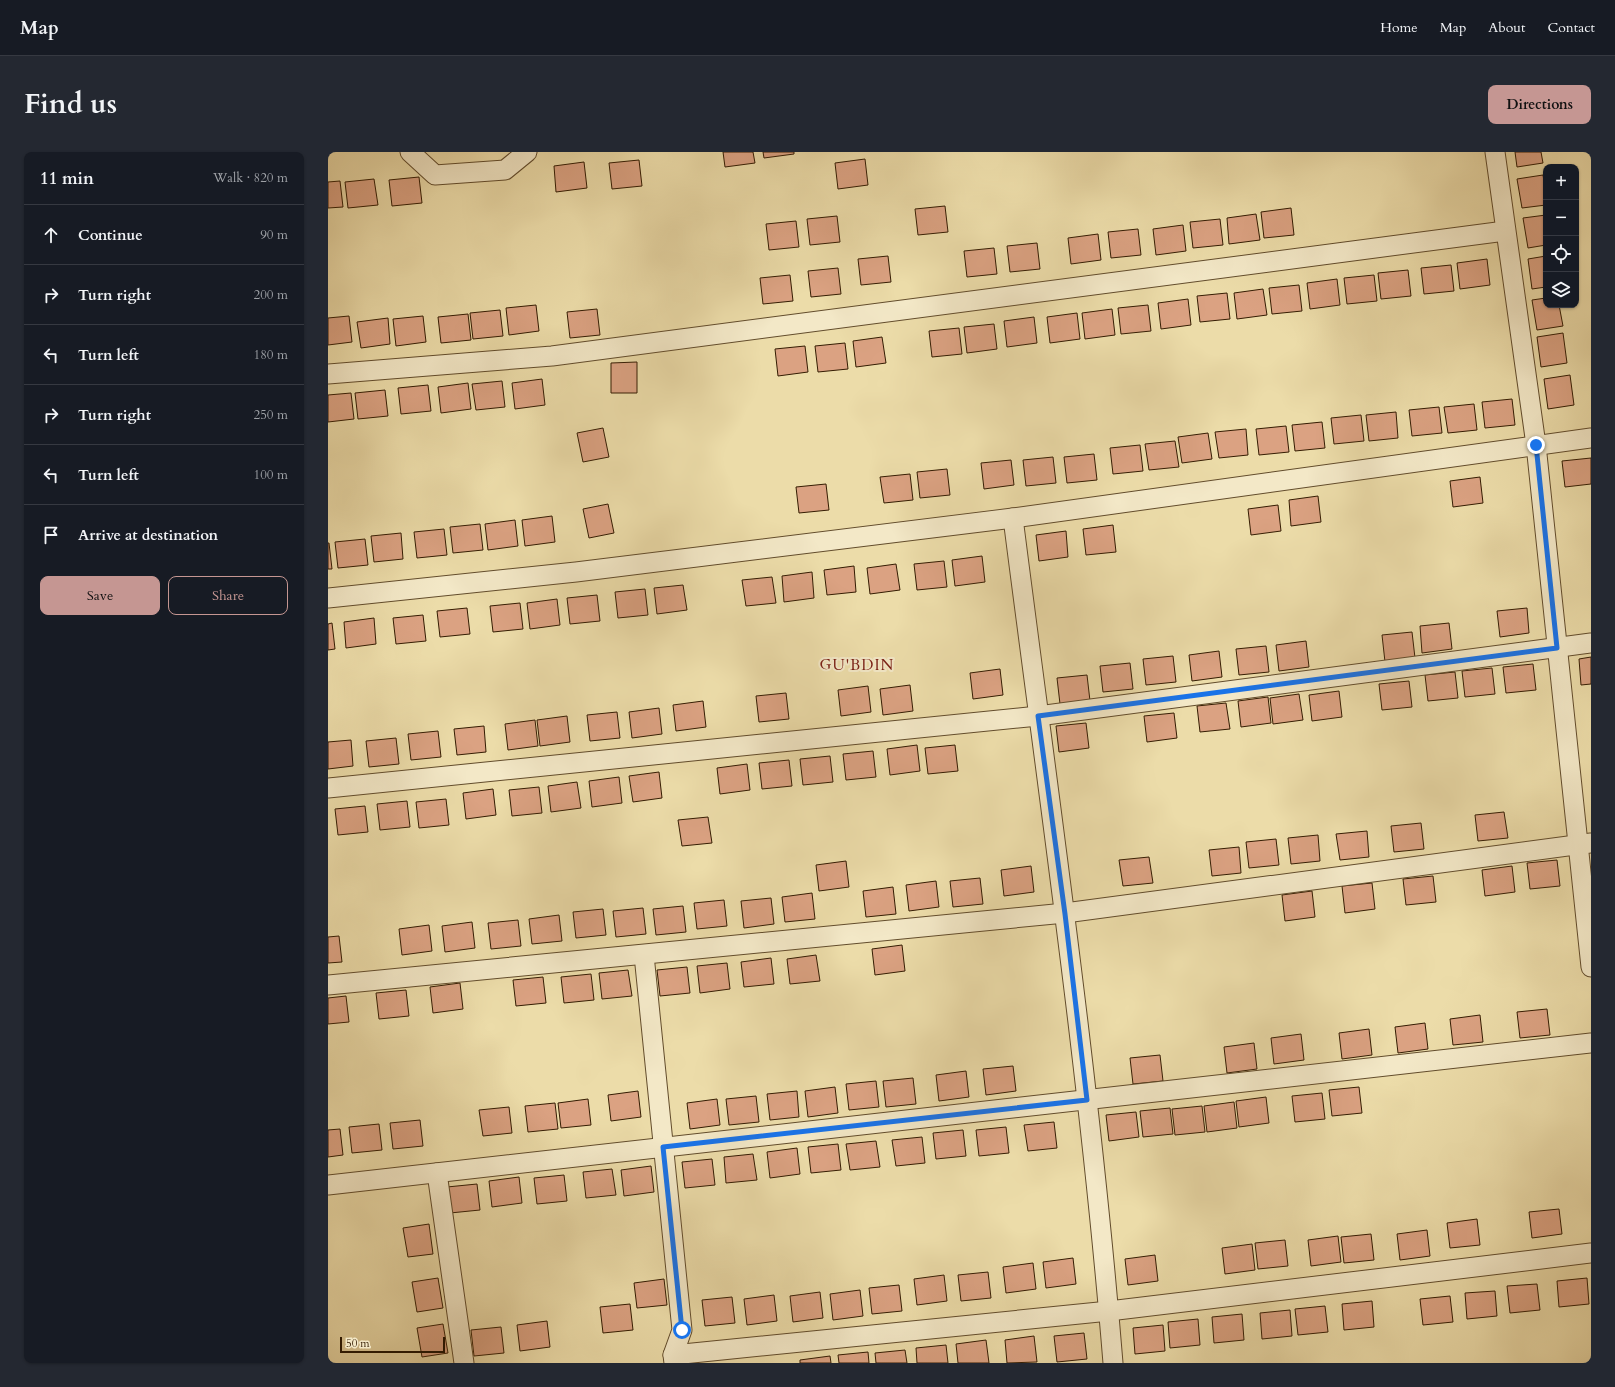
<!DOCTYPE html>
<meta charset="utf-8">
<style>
:root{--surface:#171b24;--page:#242831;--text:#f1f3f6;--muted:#9ea1a6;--line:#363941;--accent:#c59692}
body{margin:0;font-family:Cardo,serif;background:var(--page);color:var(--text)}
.controls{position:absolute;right:12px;top:12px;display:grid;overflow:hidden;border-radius:8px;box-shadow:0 1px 3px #0004}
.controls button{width:36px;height:36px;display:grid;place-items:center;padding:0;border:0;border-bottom:1px solid var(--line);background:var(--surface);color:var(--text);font:20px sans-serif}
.scale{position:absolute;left:12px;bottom:10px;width:105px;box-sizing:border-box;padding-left:4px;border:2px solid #341c02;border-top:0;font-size:11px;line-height:14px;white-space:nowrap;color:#341c02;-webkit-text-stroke:3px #f3e8c7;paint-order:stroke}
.stop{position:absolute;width:12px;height:12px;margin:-9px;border:3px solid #1a73e8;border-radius:50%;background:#fff}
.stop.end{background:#1a73e8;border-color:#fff;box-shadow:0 1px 4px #0008}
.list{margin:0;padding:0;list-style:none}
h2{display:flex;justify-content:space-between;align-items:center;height:52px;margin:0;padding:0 16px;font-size:17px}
h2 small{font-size:13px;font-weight:400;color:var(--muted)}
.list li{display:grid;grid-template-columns:26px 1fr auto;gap:12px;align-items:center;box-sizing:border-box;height:60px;padding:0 16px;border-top:1px solid var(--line)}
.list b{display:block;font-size:15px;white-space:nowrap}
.list em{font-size:13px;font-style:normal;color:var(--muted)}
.actions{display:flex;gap:8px;padding:12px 16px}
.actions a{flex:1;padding:9px 0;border:1px solid var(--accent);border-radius:8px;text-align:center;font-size:14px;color:var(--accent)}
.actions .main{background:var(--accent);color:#111}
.icon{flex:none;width:22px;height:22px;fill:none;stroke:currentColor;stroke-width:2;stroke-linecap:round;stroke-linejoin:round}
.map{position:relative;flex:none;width:1263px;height:1211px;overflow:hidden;border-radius:8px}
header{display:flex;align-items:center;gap:24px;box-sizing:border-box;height:56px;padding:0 20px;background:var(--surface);border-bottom:1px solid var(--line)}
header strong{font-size:19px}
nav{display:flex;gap:22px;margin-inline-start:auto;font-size:14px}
.intro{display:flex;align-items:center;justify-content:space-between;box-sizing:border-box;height:96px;padding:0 24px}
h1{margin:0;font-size:28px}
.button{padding:10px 18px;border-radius:8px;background:var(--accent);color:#111;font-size:14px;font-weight:700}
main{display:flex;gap:24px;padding:0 24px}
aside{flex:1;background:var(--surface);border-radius:8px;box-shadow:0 1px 3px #0004}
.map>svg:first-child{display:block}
</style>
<header>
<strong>Map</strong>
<nav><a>Home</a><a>Map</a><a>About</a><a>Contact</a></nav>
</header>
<div class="intro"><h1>Find us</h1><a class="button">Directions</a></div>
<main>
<aside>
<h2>11 min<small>Walk · 820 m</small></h2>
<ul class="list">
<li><svg class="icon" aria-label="ahead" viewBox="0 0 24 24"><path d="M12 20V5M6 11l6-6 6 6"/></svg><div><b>Continue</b></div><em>90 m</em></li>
<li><svg class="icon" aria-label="right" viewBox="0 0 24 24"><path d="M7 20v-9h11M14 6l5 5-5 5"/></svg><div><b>Turn right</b></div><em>200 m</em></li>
<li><svg class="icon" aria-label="left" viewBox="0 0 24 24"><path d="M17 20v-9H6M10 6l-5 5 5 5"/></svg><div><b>Turn left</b></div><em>180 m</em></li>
<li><svg class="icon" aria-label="right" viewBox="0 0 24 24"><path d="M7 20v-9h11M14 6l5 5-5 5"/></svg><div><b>Turn right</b></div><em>250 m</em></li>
<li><svg class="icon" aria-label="left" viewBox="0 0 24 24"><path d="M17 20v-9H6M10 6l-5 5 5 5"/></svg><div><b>Turn left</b></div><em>100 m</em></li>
<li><svg class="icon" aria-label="arrive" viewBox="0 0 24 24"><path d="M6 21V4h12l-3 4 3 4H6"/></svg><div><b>Arrive at destination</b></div></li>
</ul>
<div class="actions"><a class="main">Save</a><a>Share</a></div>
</aside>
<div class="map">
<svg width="1263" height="1211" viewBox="0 0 1263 1211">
<rect width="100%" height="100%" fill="#ecdca9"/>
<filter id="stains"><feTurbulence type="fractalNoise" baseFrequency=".005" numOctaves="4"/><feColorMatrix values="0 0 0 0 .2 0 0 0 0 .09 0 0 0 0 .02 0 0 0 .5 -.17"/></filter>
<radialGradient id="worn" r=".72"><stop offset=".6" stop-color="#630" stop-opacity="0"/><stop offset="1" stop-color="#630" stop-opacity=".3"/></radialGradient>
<g fill="#dba282" stroke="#341c02">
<polygon points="395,0 425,0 427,11 397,15"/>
<polygon points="435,0 466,0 466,2 436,6"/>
<polygon points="1187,0 1213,0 1215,11 1189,15"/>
<polygon points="537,7 540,33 510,37 507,11"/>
<polygon points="311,8 314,34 284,37 281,11"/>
<polygon points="256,10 259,36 228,40 226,14"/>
<polygon points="1215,23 1218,41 1218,53 1194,56 1189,27"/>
<polygon points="91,25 94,51 64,54 61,28"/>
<polygon points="46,27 50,53 20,56 17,30"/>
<polygon points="12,29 15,55 0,56 0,30"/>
<polygon points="617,54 620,80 590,83 587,57"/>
<polygon points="963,56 966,83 936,86 933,60"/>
<polygon points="928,62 932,88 901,92 899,66"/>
<polygon points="1218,63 1218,93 1200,96 1195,66"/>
<polygon points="509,64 512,90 482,93 479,67"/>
<polygon points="892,67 895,93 865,96 862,70"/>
<polygon points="468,69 471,95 441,98 438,72"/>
<polygon points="855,73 858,99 828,103 825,77"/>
<polygon points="810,77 813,103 783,106 780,80"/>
<polygon points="770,82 773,108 743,112 740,86"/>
<polygon points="709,91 712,117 682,120 679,94"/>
<polygon points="666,96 669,122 639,125 636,99"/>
<polygon points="560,104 563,130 533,133 530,107"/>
<polygon points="1218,104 1218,135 1204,137 1200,107"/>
<polygon points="1159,107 1162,133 1132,137 1129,111"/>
<polygon points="1123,113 1126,139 1096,142 1093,116"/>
<polygon points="510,116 513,142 483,145 480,119"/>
<polygon points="1080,118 1083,144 1053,147 1050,121"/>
<polygon points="462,123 465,149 435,152 432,126"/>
<polygon points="1046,123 1049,149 1019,152 1016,126"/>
<polygon points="1009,127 1012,153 982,157 979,131"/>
<polygon points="971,133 974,159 944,162 941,136"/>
<polygon points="935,137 939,163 909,167 906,141"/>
<polygon points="899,141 902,167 872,170 869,144"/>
<polygon points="1218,146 1218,153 1231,153 1235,174 1209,178 1204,148"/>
<polygon points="860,147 863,173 833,177 830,151"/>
<polygon points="208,153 211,179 181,183 178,156"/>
<polygon points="820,153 823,179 793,182 790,156"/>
<polygon points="269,157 272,183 242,186 239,160"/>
<polygon points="784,157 787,183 757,187 754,161"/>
<polygon points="172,158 175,184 145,187 142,161"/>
<polygon points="749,161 752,187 722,191 719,165"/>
<polygon points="140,162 143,188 113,191 110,165"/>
<polygon points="21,164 24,190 0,193 0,166"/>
<polygon points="95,164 98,190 68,194 65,167"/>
<polygon points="706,165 709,191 679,195 676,169"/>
<polygon points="60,166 62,192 33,196 29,170"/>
<polygon points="666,172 669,197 639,201 636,175"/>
<polygon points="631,176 634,202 604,205 601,179"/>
<polygon points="1235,181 1239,211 1213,215 1209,185"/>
<polygon points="554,185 558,211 528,215 525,189"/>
<polygon points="517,191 520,217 490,220 487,194"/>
<polygon points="477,194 480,220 450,224 447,197"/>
<polygon points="309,210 309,241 283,241 283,211"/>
<polygon points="1242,223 1246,253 1220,257 1216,227"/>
<polygon points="214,227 217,253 187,257 184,231"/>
<polygon points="174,229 177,255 148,258 144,232"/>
<polygon points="140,231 143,257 113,261 110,235"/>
<polygon points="100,233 103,259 73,262 70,236"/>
<polygon points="57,238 60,264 30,267 27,241"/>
<polygon points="23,241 26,267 0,270 0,243"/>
<polygon points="1184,247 1187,273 1157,276 1154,250"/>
<polygon points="1146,252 1149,278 1120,281 1116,255"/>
<polygon points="1111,255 1114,281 1084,284 1081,258"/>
<polygon points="1068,260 1070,286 1041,289 1038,263"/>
<polygon points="1033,263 1036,289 1006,292 1003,266"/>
<polygon points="994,270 997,296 967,299 964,273"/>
<polygon points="958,274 961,300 931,303 928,277"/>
<polygon points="275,276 281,305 255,310 249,281"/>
<polygon points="918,277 920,303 891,306 887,280"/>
<polygon points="880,281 884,307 854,311 850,285"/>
<polygon points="847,289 851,315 821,318 817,292"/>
<polygon points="812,293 815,319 785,322 782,296"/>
<polygon points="766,302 769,328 739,331 736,305"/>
<polygon points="725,305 728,331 698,334 695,308"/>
<polygon points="1263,306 1263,332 1237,335 1234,309"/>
<polygon points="683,308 686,333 656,337 653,311"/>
<polygon points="619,317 622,343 592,346 589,320"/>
<polygon points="582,322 585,348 556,351 552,325"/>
<polygon points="1152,325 1155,351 1125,355 1122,329"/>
<polygon points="498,332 501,358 471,361 468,335"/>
<polygon points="990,344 993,370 963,374 961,348"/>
<polygon points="280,352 286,381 261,386 255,357"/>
<polygon points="950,353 953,379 923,383 920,357"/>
<polygon points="224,364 227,390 197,394 194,368"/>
<polygon points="187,368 190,394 160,398 157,372"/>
<polygon points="152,372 155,398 125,401 122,375"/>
<polygon points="785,373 788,400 758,403 755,377"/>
<polygon points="116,377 119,403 89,406 86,380"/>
<polygon points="738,379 740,405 711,409 708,383"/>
<polygon points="73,381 75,407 46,410 43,384"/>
<polygon points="37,387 40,413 10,416 7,390"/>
<polygon points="0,391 1,391 4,417 0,417"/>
<polygon points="654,404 657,430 627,434 624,408"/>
<polygon points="616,409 619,435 589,438 586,412"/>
<polygon points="568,412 572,438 542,442 539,416"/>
<polygon points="526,414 528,440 499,443 496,418"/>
<polygon points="484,420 486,446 456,450 454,424"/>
<polygon points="444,425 448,451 418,454 414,428"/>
<polygon points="355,433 359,458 329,462 326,436"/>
<polygon points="317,437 320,463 290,466 287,440"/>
<polygon points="269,443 272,469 242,472 239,446"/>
<polygon points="229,447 232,473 202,477 199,451"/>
<polygon points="192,451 195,477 165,480 162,454"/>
<polygon points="139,456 142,482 112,485 109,459"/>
<polygon points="1199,456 1201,481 1172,485 1169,459"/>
<polygon points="95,463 98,489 68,492 65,466"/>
<polygon points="46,466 48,492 18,496 16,470"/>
<polygon points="4,471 7,497 0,498 0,472"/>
<polygon points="1121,471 1124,497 1094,501 1092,474"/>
<polygon points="1084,480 1087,506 1057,510 1054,483"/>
<polygon points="978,489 981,515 951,519 948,493"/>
<polygon points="938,494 941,520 911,523 908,497"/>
<polygon points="891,499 894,525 864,529 861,503"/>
<polygon points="845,504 848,530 818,533 815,507"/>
<polygon points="1263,505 1263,532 1253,533 1251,507"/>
<polygon points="802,511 805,537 775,540 772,514"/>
<polygon points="1205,512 1208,538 1178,541 1175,515"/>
<polygon points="1164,516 1167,542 1137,545 1134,519"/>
<polygon points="672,517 675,543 645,547 642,521"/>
<polygon points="1127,520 1130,546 1100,549 1097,523"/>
<polygon points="759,523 762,549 732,552 729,526"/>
<polygon points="1081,529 1084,555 1054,558 1051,532"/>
<polygon points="582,533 585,559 555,563 552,537"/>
<polygon points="540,534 543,560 513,564 510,538"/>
<polygon points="1011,539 1014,565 984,569 981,543"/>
<polygon points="458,541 461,567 431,570 428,544"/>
<polygon points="971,542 975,568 945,572 942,546"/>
<polygon points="940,545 943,571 913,575 910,549"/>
<polygon points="375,549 378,575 348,579 345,553"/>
<polygon points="898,551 902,577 872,580 869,554"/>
<polygon points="331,556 334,582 304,586 301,560"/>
<polygon points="289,560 292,586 262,589 259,563"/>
<polygon points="846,561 849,586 819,590 816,564"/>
<polygon points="239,564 242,590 212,594 209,568"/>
<polygon points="207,568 210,594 180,598 177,572"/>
<polygon points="758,571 761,596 731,600 728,574"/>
<polygon points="156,574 158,600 129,603 126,577"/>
<polygon points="110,579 113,605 83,608 80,582"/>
<polygon points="68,586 71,612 41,615 38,589"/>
<polygon points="23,588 25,614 0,617 0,590"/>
<polygon points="589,593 592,619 562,623 559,597"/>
<polygon points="627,593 630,619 600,622 597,596"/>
<polygon points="545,599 548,625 518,628 515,602"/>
<polygon points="502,604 505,630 475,633 472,607"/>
<polygon points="461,608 464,634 434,637 431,611"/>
<polygon points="419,612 422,638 392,642 389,616"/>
<polygon points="331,620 334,646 305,650 301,624"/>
<polygon points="291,625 294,651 264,655 261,629"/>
<polygon points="249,630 253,656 223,660 220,634"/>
<polygon points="211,635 214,661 184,664 181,638"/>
<polygon points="165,637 168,663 138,667 135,641"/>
<polygon points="118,647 121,673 91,676 88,650"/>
<polygon points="79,649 82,675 52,678 49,652"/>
<polygon points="37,654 40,680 10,683 7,657"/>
<polygon points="1176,660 1180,686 1150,689 1147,663"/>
<polygon points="380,665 384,691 354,694 350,668"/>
<polygon points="1093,671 1096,697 1066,700 1063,674"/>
<polygon points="1039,679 1041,705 1012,708 1008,682"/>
<polygon points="990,683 992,709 963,712 960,686"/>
<polygon points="948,687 951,713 921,716 918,690"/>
<polygon points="911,695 913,721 884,724 881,698"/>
<polygon points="821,705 825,731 795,734 791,708"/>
<polygon points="1229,708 1232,734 1202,737 1199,711"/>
<polygon points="518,709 521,735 491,739 488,713"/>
<polygon points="703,714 706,740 676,744 673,718"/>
<polygon points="1184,714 1187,740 1157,744 1154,718"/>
<polygon points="1105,724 1108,750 1078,753 1075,727"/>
<polygon points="652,726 655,752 625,755 622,729"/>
<polygon points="608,729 611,755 581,759 578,733"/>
<polygon points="1044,731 1047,757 1017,761 1014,734"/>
<polygon points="565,735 568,762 538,765 535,739"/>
<polygon points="984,739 987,765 957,769 954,743"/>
<polygon points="484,741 487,767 457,770 454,745"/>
<polygon points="443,746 446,772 416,776 413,749"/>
<polygon points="396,748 399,774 369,777 366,751"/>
<polygon points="355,754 358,780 328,783 325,757"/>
<polygon points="315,756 318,782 288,785 285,759"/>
<polygon points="275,757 278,783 248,786 245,760"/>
<polygon points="231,763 234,789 204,792 201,767"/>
<polygon points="190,768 193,794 163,797 160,771"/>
<polygon points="144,770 147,796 117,800 114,774"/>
<polygon points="101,773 104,799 74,803 71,777"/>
<polygon points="11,784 14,810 0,811 0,785"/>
<polygon points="574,793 577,819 547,823 544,797"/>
<polygon points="488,803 492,829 462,832 459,807"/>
<polygon points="443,806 446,832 416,835 413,810"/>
<polygon points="399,811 402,837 372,841 369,814"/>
<polygon points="359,815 362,841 332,844 329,818"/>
<polygon points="300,818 304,844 274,847 271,821"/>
<polygon points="263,822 266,848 236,851 233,825"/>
<polygon points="215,825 218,851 188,854 185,828"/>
<polygon points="132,831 135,857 105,861 102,835"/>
<polygon points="78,838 81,864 51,867 48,841"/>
<polygon points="18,844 21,870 0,872 0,846"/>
<polygon points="1219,857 1222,883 1192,886 1189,860"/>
<polygon points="1152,863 1155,890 1125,893 1122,867"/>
<polygon points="1097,871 1100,897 1070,901 1067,875"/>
<polygon points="1041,877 1044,903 1014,907 1011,881"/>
<polygon points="973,882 976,908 946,912 943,886"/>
<polygon points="926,891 929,917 899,921 896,895"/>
<polygon points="832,903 835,929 805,932 802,906"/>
<polygon points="685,914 688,939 658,943 655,917"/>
<polygon points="638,919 641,945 611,949 608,923"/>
<polygon points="585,926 588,952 558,955 555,929"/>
<polygon points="548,929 551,955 521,958 518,932"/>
<polygon points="507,935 510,961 480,965 477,939"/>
<polygon points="1031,935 1034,961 1004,964 1001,938"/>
<polygon points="310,939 313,965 283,969 280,943"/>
<polygon points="469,939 471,965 442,968 439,942"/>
<polygon points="994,941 997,967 967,970 964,944"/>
<polygon points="428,944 431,970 401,973 398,947"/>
<polygon points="938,945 941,971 911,975 908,949"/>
<polygon points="260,947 263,973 233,976 230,951"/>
<polygon points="389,947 392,973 362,977 359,951"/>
<polygon points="906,950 909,976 879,980 876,954"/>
<polygon points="227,951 230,977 200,980 197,954"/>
<polygon points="874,954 877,980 847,983 844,957"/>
<polygon points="181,955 184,981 155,984 151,958"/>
<polygon points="842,956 845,982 815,985 812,959"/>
<polygon points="808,960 811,985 781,989 778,963"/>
<polygon points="92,968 95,994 65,997 62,971"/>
<polygon points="726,970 729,996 700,999 696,973"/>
<polygon points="51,972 54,998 24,1001 21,975"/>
<polygon points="678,975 681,1001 651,1004 648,978"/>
<polygon points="12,977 15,1003 0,1005 0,978"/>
<polygon points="635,978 638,1004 608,1007 605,981"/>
<polygon points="594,985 597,1011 568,1014 564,988"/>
<polygon points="548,989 552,1015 522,1018 518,992"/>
<polygon points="510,992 513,1018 483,1021 480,995"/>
<polygon points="469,996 472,1022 442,1026 439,1000"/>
<polygon points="425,1002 429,1028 398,1031 396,1005"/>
<polygon points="384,1007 387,1033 357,1036 354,1010"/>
<polygon points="323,1014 326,1040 296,1044 293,1018"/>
<polygon points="284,1017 288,1043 258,1046 255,1020"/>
<polygon points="236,1023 239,1049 209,1052 206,1026"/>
<polygon points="191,1025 194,1051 164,1055 161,1029"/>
<polygon points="149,1032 152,1058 122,1061 119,1035"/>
<polygon points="1231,1057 1234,1082 1204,1086 1201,1060"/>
<polygon points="1149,1067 1152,1093 1122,1096 1119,1071"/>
<polygon points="101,1072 105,1102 80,1105 75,1076"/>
<polygon points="1099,1078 1102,1104 1072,1108 1069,1082"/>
<polygon points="1043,1082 1046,1108 1016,1111 1013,1085"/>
<polygon points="1010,1084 1013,1110 983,1114 980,1088"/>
<polygon points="957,1088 960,1114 930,1117 927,1091"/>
<polygon points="924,1092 927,1118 897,1122 894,1096"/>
<polygon points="827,1103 830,1129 800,1133 797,1107"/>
<polygon points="745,1106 748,1132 718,1136 715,1110"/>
<polygon points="705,1111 708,1137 678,1141 675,1115"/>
<polygon points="660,1120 663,1146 633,1149 630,1123"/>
<polygon points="616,1123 619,1149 589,1153 586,1127"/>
<polygon points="110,1126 115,1156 89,1160 84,1130"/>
<polygon points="1259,1126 1261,1152 1231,1155 1229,1129"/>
<polygon points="336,1127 339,1153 309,1156 306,1131"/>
<polygon points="1209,1132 1212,1158 1182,1161 1179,1134"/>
<polygon points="571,1133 574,1159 544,1162 541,1136"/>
<polygon points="532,1138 535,1164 505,1168 502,1142"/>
<polygon points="1167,1139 1169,1164 1139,1167 1137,1141"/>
<polygon points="492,1140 495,1166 465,1170 462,1144"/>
<polygon points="446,1143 449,1169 419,1173 416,1147"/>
<polygon points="1122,1144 1125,1170 1095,1173 1092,1147"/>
<polygon points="404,1145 407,1171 377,1174 374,1148"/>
<polygon points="1044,1149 1046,1175 1016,1178 1014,1152"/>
<polygon points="302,1152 305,1178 275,1181 272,1155"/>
<polygon points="997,1154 1000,1180 970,1183 967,1157"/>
<polygon points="962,1158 964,1184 934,1187 932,1161"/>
<polygon points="914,1162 916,1188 886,1191 884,1165"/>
<polygon points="870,1167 872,1193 842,1196 840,1170"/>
<polygon points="219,1169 222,1195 192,1199 189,1173"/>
<polygon points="115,1172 120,1201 94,1205 89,1176"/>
<polygon points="835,1173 837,1199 807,1202 805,1176"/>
<polygon points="173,1175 176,1201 146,1204 143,1178"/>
<polygon points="756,1181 759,1207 729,1210 726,1184"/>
<polygon points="706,1184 709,1210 679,1211 677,1188"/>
<polygon points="658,1188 661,1211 630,1211 628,1192"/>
<polygon points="618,1193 620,1211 589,1211 588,1196"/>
<polygon points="577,1198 579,1211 548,1211 547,1201"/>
<polygon points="540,1200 541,1211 511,1211 510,1203"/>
<polygon points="502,1204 503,1211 472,1211 472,1208"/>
</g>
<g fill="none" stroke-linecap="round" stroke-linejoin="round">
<defs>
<g id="minor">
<polyline points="82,0 107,23 177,18 199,0"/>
<polyline points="1167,0 1208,293 1263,815"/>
<polyline points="0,222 224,204 1177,79"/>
<path d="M 685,366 C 721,648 762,928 785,1211"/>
<polyline points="0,446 248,420 685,366 1263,286"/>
<polyline points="0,636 710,564 1263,491"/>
<polyline points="316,803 354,1178 345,1203 346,1211"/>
<polyline points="0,833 737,761 1263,691"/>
<polyline points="109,1021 136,1211"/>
<polyline points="0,1033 1263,891"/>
<polyline points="345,1203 781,1159 1263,1101"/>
</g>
</defs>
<use href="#minor" stroke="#624c2c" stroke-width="21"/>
<use href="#minor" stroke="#f3e8c7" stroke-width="19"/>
</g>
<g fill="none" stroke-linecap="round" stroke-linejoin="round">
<polyline stroke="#1a73e8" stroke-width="5" points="354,1178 335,995 759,948 737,762 710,564 1229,496 1208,293"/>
</g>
<g text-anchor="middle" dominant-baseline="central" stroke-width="4" stroke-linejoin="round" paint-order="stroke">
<g font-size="15" letter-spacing="1" fill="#7a1f14" stroke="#f3e8c7">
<text x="529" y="513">GU'BDIN</text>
</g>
</g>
<rect width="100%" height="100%" filter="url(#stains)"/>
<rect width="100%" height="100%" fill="url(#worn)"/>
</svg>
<div class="controls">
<button>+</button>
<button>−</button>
<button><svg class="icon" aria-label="locate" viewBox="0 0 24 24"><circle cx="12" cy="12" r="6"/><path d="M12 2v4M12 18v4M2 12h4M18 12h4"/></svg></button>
<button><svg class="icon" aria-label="layers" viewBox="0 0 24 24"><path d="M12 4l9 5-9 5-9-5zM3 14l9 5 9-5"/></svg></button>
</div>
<div class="scale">50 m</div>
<div class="stop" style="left:354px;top:1178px"></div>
<div class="stop end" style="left:1208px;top:293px"></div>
</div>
</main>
